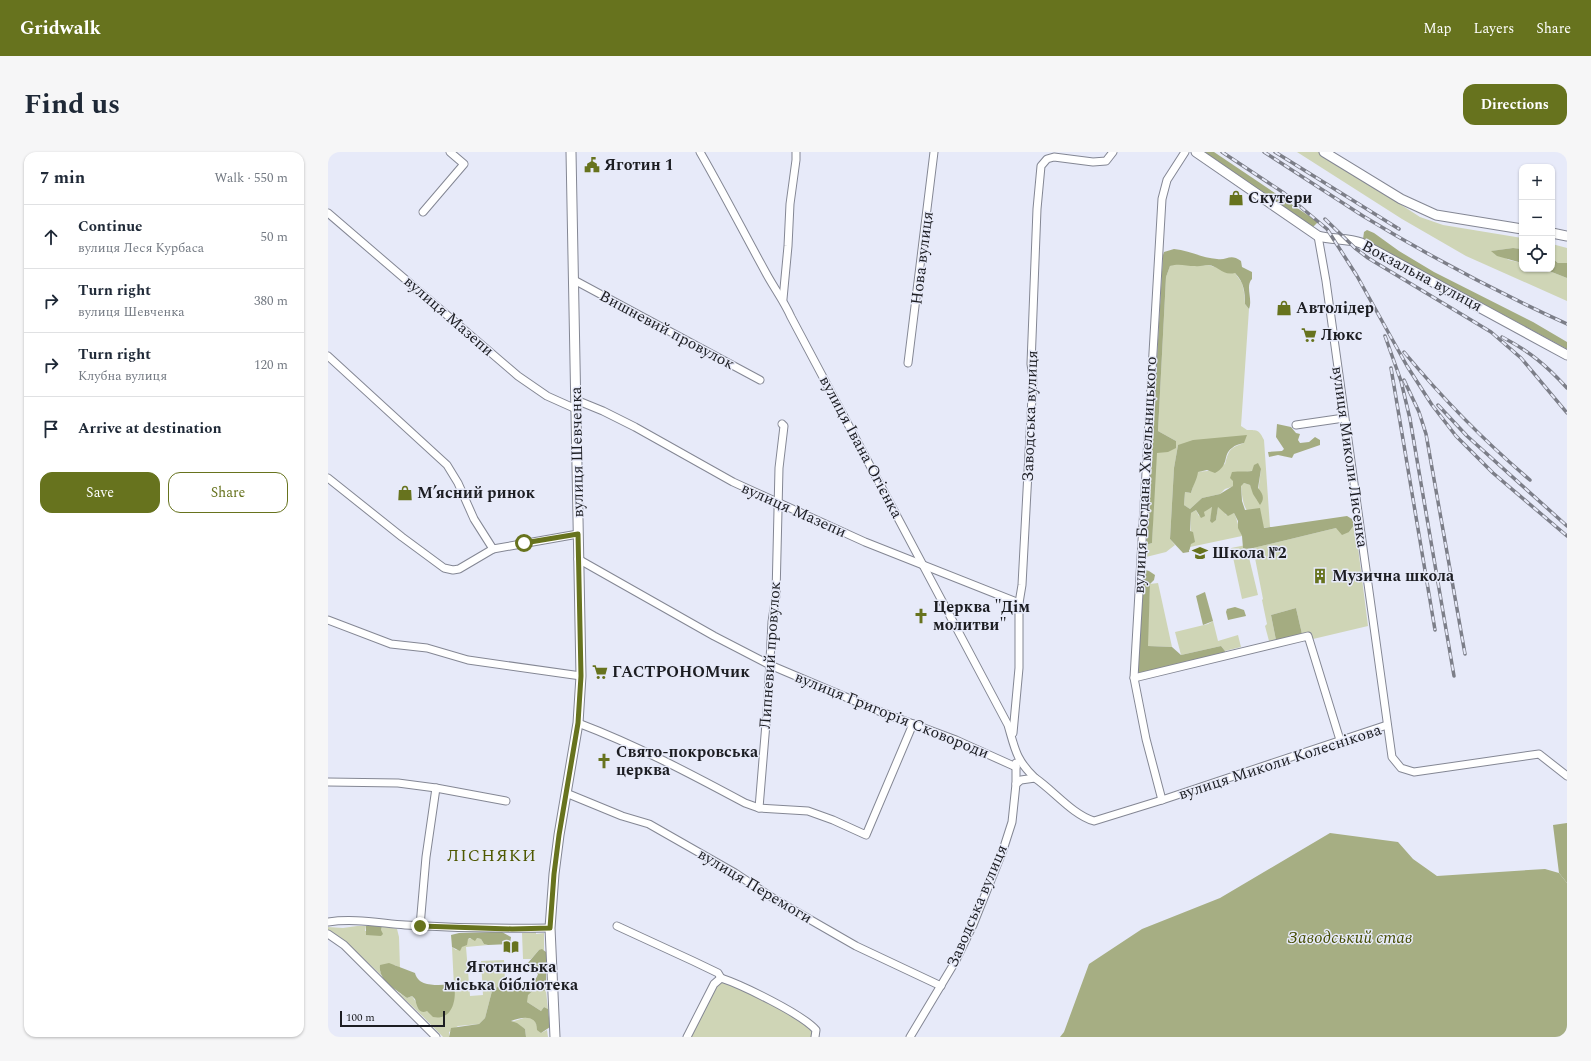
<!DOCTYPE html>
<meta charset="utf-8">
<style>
:root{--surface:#fff;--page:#f6f6f7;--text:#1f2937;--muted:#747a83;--line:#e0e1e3;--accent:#67731e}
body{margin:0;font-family:Spectral,serif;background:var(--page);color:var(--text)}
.controls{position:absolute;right:12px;top:12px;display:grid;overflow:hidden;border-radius:8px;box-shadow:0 1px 3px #0004}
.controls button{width:36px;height:36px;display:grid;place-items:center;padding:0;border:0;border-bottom:1px solid var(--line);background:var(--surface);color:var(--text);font:20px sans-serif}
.scale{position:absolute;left:12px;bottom:10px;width:105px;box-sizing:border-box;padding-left:4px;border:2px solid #1c1d22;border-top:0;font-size:11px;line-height:14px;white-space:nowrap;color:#1c1d22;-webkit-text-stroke:3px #e7eaf9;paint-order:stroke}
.stop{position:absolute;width:12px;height:12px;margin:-9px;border:3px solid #67731e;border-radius:50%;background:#fff}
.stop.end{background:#67731e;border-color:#fff;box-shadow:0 1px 4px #0008}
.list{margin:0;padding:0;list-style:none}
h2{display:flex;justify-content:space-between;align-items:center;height:52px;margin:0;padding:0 16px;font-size:17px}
h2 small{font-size:13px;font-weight:400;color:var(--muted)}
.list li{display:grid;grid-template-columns:26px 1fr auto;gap:12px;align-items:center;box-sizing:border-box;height:64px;padding:0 16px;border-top:1px solid var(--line)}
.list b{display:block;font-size:15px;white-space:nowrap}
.list p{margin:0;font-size:13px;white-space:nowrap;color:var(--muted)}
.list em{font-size:13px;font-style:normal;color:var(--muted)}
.actions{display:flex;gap:8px;padding:12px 16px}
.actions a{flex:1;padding:9px 0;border:1px solid var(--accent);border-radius:12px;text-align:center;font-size:14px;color:var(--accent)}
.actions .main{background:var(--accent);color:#fff}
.icon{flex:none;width:22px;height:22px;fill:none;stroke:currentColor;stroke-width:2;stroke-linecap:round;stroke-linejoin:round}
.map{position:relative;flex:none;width:1239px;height:885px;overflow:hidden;border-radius:12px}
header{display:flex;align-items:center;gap:24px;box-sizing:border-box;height:56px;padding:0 20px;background:var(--accent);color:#fff}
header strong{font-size:19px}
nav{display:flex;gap:22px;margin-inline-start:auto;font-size:14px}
.intro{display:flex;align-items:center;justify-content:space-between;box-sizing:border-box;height:96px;padding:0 24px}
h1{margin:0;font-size:28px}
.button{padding:10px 18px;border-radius:12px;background:var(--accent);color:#fff;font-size:14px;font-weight:700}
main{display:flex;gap:24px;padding:0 24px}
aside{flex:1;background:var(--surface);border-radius:12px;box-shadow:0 1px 3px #0004}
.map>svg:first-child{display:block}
</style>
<header>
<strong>Gridwalk</strong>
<nav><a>Map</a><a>Layers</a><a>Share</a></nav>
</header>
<div class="intro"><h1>Find us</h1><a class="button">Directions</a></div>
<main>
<aside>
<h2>7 min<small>Walk · 550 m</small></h2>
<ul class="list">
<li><svg class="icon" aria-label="ahead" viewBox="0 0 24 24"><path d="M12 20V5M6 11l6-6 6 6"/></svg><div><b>Continue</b><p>вулиця Леся Курбаса</p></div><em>50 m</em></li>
<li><svg class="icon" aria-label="right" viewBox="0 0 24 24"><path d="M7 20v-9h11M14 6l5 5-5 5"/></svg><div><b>Turn right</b><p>вулиця Шевченка</p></div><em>380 m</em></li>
<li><svg class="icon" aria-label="right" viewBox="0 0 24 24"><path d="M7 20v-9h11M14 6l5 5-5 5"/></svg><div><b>Turn right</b><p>Клубна вулиця</p></div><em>120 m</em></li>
<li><svg class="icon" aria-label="arrive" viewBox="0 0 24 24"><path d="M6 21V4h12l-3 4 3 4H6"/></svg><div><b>Arrive at destination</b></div></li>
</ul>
<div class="actions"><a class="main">Save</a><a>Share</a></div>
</aside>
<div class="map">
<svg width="1239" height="885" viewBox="0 0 1239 885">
<rect width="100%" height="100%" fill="#e7eaf9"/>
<g fill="#cfd5b6">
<polygon points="969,0 991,0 1092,65 1115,73 1194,86 1194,97 1185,96 1164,99 1181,108 1194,111 1194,117 1216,117 1239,126 1239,149 1138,104 1074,67"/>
<polygon points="1224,92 1239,96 1239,111 1230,111 1224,106"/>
<path d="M 847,112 L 856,112 L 867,114 L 880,113 L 907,121 L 914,131 L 916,140 L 917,152 L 921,157 L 913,274 L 919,278 C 930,278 931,278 936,288 L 942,375 L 935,376 C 918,359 915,358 913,333 L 916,331 L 922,333 L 929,348 L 933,317 L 918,320 L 907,334 L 897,337 L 892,342 L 874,346 L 862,357 L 856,353 L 857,340 L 863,341 L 866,331 L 866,320 L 880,319 L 897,312 C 901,297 902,296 916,291 L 850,293 L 846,316 L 842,387 L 847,393 L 838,400 L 818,405 L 818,393 L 824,391 L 828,293 L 848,289 L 830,279 L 838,125 L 842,114 Z"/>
<path d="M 885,355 L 882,369 L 888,368 L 890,355 L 895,357 L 898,363 L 906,361 C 910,369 910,376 914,384 L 862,395 L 863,361 L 868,358 L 871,364 L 880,356 Z"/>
<polygon points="1027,372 1040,474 985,487 981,480 974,482 968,456 943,463 948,488 941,489 937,474 939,472 934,448 935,447 925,396 1008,376 1021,380"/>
<polygon points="918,393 930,443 914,447 903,396"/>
<polygon points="830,431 844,495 819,494 822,432"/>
<polygon points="885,469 890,489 910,483 913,495 897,499 893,494 853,503 847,480 880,472"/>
<polygon points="29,774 38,774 37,779 53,778 54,774 69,777 71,785 72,816 67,813 52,819 54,824 18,790 0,780 0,775 15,776"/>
<polygon points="208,780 208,782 216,781 216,798 211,798 203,807 195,807 194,781"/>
<path d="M 149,786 L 153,787 L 156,792 L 160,793 L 138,795 L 142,844 L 155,843 L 153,809 L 176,808 L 177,830 L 191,829 L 192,833 L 196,833 L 196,837 L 190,837 L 171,834 L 164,839 L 157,866 L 151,872 L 130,874 L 121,880 L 121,885 L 115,885 C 100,869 84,854 68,839 L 79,846 L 84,844 L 88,850 L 102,861 L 125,853 L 126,835 L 124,795 L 128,798 L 134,795 L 140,787 Z"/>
<polygon points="393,829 398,830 443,852 483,875 484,882 483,885 361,885 386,836"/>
<polygon points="210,834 214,834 215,839 218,839 220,857 216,855 213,859 199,850 199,843"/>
<polygon points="199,865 205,866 213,881 219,878 220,885 198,885 197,877 183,870"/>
</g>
<g fill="#a4ac81">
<polygon points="874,0 886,0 990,70 985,75"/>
<polygon points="1039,78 1046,81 1071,99 1106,120 1205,170 1239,190 1239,197 1035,87 1036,80"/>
<polygon points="1185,96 1194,97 1194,111 1169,104 1163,99"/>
<path d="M 846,97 C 860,98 874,106 889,107 C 899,109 902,101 913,109 L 914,115 L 924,120 L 924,127 C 917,134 925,147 921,157 L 917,152 C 917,140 916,130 907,121 C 894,124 891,114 880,113 C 876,113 871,115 867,114 C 858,114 851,111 842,114 L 838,125 L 830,279 L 848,289 L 848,296 L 840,300 L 829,301 L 824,391 L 818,393 L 835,103 L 836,100 Z"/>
<polygon points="1224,106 1230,111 1239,111 1239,126 1216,117 1224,117"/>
<polygon points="949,272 963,275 968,281 972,282 970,288 972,291 981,290 987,285 992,288 992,293 966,302 964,306 950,303 941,305 940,300 954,299 956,297 948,285"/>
<path d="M 919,283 L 916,291 C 912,292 907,293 904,296 C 894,303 902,313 887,321 L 879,318 L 870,320 C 869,328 865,333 863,341 L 857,340 L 856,353 L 862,357 L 874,346 L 892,342 L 905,334 L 905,329 L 902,326 L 904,320 C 912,319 917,320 924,319 L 926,313 L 930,311 L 933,317 L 930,336 C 935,342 937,346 932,353 L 925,342 L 922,333 L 916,331 L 913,334 L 914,349 L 917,358 L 932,356 L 936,376 L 1019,364 L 1024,367 L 1027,372 L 1021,380 L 1014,383 L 1008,376 L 921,397 L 915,396 L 914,384 L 910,376 L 910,369 L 906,361 L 900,364 L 890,355 L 888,368 L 884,371 L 882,369 L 884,355 L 876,360 L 877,364 L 873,366 L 868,358 L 863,361 L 862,379 L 865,380 L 867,390 L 863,392 L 861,400 L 855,401 L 842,387 L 846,316 L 850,293 L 865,288 Z"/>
<polygon points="814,417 821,419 827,423 826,428 822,432 820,494 844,495 853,503 893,494 897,499 896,505 815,525 809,518"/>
<polygon points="877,440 885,469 875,473 868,444"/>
<polygon points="907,455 916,458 918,464 900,468 898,460 899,457"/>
<polygon points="968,456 974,482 948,488 943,463"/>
<polygon points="1239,671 1239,731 1231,721 1225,673"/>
<polygon points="42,773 54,774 53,778 55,782 53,784 38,783 38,774"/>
<path d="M 166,777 C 172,778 177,782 183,785 L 182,792 L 160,793 L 156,792 L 153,787 L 149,786 L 147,789 L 142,786 L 140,787 L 139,793 L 134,795 L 132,799 L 124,795 L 123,783 L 131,781 L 164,780 Z"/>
<path d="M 214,797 L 218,800 L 218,839 L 215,839 L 214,834 L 210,834 L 200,843 L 199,850 L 213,859 L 216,855 L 220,857 L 222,875 L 213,881 L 209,878 C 209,862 194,865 183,869 L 189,871 L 197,877 L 198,885 L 121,885 L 123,876 L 151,872 L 157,866 L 164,839 L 171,834 C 186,836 192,840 204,830 C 207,827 209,826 210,822 L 208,820 L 201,819 L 199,812 L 211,798 Z"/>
<path d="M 61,811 L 87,821 C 91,837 112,832 126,833 C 129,848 124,869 105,865 L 99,859 C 90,863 89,853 87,847 L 84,844 L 79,846 C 68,837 50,829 52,813 Z"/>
</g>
<polygon fill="#a6ae83" points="1002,681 1070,690 1085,707 1109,724 1217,717 1231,721 1239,731 1239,885 732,885 736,880 761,812 814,777 892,746"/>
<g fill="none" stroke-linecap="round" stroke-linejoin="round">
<defs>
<g id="minor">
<path d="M 372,0 C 395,40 416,81 438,121 C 446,136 456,149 463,165 L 680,573 C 687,597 688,608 707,626"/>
<polyline points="95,60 136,12 122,0"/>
<polyline points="0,61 190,224 219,244 248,257"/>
<polyline points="990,84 998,129 1064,605 1073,616 1086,620 1211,602 1239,624"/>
<polyline points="246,128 432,228"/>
<polyline points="455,147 460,94 462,52 468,8 468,0"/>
<polyline points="0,204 119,313 130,331 146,367 165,397 250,382"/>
<polyline points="580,211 606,0"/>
<polyline points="248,248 275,259 307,275 405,330 537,390 691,451"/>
<polyline points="968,273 1016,266"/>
<polyline points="0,326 74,385 116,416 125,418 131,417 165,397"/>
<polyline points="250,407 386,484 442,513 553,560 628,588 688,615"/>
<polyline points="0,468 63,492 99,496 140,508 253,524"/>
<polyline points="806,526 980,484 1012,588"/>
<path d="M 250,571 C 308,593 363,622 417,651 L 431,656 L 480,659 L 505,668 L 538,683 L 585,572"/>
<polyline points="685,581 691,516 691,451 694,433 705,226 703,212 709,57 713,14 719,7 726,5 765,10 778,9 785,0"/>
<polyline points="0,630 70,631 108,636 178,649"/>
<path d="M 688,632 L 693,628 L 707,626 C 726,639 745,663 766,669 L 834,648 L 1059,573"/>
<polyline points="238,641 294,664 321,672 407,721 448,748 528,794 613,834"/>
<polyline points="834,648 818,587 806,526 834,47 839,28 857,0"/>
<polyline points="431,656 440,547 444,470 448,443 451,316 456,274 454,272"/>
<path d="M 0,770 C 25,766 51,771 77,773 C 125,776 173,777 222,776"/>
<polyline points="92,774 98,705 108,636"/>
<polyline points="289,774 365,809 390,821 393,826"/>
<polyline points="0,782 16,793 108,885"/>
<path d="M 359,885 L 386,832 L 393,826 C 414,833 474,862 488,878 L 487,885"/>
<polyline points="582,885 627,810 645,773 675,698 684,670 688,632 688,611"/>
</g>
<g id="tertiary">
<path d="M 868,0 L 990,84 C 1004,88 1020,86 1033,91 L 1239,203"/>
<polyline points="996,0 1073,47 1108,63 1194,77"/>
<polyline points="1224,81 1239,84"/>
<polyline points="227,885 222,776 226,722 231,683 250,571 253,524 243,0"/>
</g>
</defs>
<use href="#minor" stroke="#848794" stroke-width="9"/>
<use href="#tertiary" stroke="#848794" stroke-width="11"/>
<use href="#minor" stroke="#fff" stroke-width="7"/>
<use href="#tertiary" stroke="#fff" stroke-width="9"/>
<defs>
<g id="rail">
<polyline points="894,0 956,41 999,77 1029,124 1079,214 1104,253 1128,284 1165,321 1239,384"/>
<path d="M 936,0 C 969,21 1002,43 1035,64 C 1101,104 1169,140 1239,172"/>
<polyline points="947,0 1071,77"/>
<polyline points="997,67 1027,96 1040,106 1163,180 1193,206 1239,261"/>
<polyline points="1057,184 1073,229 1082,267 1126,524"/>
<path d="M 1174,185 C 1201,199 1218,213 1239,236"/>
<path d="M 1076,200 C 1115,247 1155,288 1202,328"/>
<polyline points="1063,216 1107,478"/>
<polyline points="1076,228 1091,260 1098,282 1137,502"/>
<polyline points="1110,253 1139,284 1239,374"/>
</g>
</defs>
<use href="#rail" stroke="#7c7e88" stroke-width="3.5"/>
<use href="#rail" stroke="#e7eaf9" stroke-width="2" stroke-dasharray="6" stroke-linecap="butt"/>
</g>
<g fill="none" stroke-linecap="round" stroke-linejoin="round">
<polyline stroke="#67731e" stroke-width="5" points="92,774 184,777 222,776 226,722 231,683 250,571 253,524 250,382 196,391"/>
</g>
<defs>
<symbol id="civic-bare" viewBox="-9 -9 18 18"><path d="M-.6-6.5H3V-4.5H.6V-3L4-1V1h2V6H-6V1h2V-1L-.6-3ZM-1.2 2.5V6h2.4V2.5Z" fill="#67731e" stroke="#e7eaf9" stroke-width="2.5" paint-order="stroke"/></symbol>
<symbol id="shop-bare" viewBox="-9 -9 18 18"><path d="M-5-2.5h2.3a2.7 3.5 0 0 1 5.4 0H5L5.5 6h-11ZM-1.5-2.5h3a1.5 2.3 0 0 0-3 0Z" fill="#67731e" stroke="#e7eaf9" stroke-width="2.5" paint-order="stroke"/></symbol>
<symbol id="supermarket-bare" viewBox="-9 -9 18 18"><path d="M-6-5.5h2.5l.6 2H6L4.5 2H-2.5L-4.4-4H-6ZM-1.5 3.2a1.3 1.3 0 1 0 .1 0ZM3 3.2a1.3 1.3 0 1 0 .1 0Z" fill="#67731e" stroke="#e7eaf9" stroke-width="2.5" paint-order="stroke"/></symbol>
<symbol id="school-bare" viewBox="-9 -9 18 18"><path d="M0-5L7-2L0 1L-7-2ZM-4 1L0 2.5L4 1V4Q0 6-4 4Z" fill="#67731e" stroke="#e7eaf9" stroke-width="2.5" paint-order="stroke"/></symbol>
<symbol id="building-bare" viewBox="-9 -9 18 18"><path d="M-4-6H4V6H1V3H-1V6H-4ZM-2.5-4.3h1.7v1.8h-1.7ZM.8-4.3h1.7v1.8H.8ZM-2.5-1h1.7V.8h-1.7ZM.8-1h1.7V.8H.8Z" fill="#67731e" stroke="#e7eaf9" stroke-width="2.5" paint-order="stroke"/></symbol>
<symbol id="church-bare" viewBox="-9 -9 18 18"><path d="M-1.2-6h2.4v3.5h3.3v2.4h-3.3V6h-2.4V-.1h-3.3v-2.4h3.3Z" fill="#67731e" stroke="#e7eaf9" stroke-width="2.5" paint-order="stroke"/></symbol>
<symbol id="library-bare" viewBox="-9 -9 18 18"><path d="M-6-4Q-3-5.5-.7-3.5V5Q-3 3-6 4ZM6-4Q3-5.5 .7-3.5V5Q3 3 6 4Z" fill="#67731e" stroke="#e7eaf9" stroke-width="2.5" paint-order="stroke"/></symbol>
</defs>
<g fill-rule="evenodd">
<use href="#civic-bare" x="253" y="2" width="22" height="22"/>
<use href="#shop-bare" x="897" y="35" width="22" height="22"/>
<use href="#shop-bare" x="945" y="145" width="22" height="22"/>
<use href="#supermarket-bare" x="970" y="172" width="22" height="22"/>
<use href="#shop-bare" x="66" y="330" width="22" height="22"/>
<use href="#school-bare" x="861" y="390" width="22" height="22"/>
<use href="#building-bare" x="981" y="413" width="22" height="22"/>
<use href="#church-bare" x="582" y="453" width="22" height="22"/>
<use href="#supermarket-bare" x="261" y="509" width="22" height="22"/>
<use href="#church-bare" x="265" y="598" width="22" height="22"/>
<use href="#library-bare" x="172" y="784" width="22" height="22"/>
</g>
<g text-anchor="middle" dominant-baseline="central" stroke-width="3" stroke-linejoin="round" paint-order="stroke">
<g font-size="16" font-weight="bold" fill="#1c1d22" stroke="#e7eaf9" text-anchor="start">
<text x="276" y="13">Яготин 1</text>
<text x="920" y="46">Скутери</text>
<text x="968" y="156">Автолідер</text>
<text x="993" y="183">Люкс</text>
<text x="89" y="341">М’ясний ринок</text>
<text x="884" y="401">Школа №2</text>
<text x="1004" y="424">Музична школа</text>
<text x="605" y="455">Церква "Дім<tspan x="605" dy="18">молитви"</tspan></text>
<text x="284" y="520">ГАСТРОНОМчик</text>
<text x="288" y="600">Свято-покровська<tspan x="288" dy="18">церква</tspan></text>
<text x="183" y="815" text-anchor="middle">Яготинська<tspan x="183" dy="18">міська бібліотека</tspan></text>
</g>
<g font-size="16" fill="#1c1d22" stroke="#e7eaf9">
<text transform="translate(594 106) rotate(-83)">Нова вулиця</text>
<text transform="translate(1094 124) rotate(28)">Вокзальна вулиця</text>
<text transform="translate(121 164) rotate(41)">вулиця Мазепи</text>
<text transform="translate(339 178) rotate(28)">Вишневий провулок</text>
<text transform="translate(702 264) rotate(-88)">Заводська вулиця</text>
<text transform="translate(533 295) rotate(62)">вулиця Івана Огієнка</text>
<text transform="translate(249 300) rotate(-91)">вулиця Шевченка</text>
<text transform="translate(1022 305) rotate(82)">вулиця Миколи Лисенка</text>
<text transform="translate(817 323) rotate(-87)">вулиця Богдана Хмельницького</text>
<text transform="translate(466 358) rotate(24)">вулиця Мазепи</text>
<text transform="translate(442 503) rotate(-86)">Липневий провулок</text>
<text transform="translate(564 563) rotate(22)">вулиця Григорія Сковороди</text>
<text transform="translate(952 610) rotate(-18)">вулиця Миколи Колеснікова</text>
<text transform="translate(427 734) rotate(31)">вулиця Перемоги</text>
<text transform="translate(649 754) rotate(-67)">Заводська вулиця</text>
</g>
<g font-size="17" letter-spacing="1" fill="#4e5801" stroke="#e7eaf9">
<text x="164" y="704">ЛІСНЯКИ</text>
</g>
<g font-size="17" font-style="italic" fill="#454d02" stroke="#e7eaf9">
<text x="1022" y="786">Заводський став</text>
</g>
</g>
</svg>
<div class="controls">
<button>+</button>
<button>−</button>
<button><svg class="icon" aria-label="locate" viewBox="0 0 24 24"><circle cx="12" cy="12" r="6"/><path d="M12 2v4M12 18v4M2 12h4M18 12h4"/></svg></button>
</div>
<div class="scale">100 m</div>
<div class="stop" style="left:196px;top:391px"></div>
<div class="stop end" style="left:92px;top:774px"></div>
</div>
</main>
